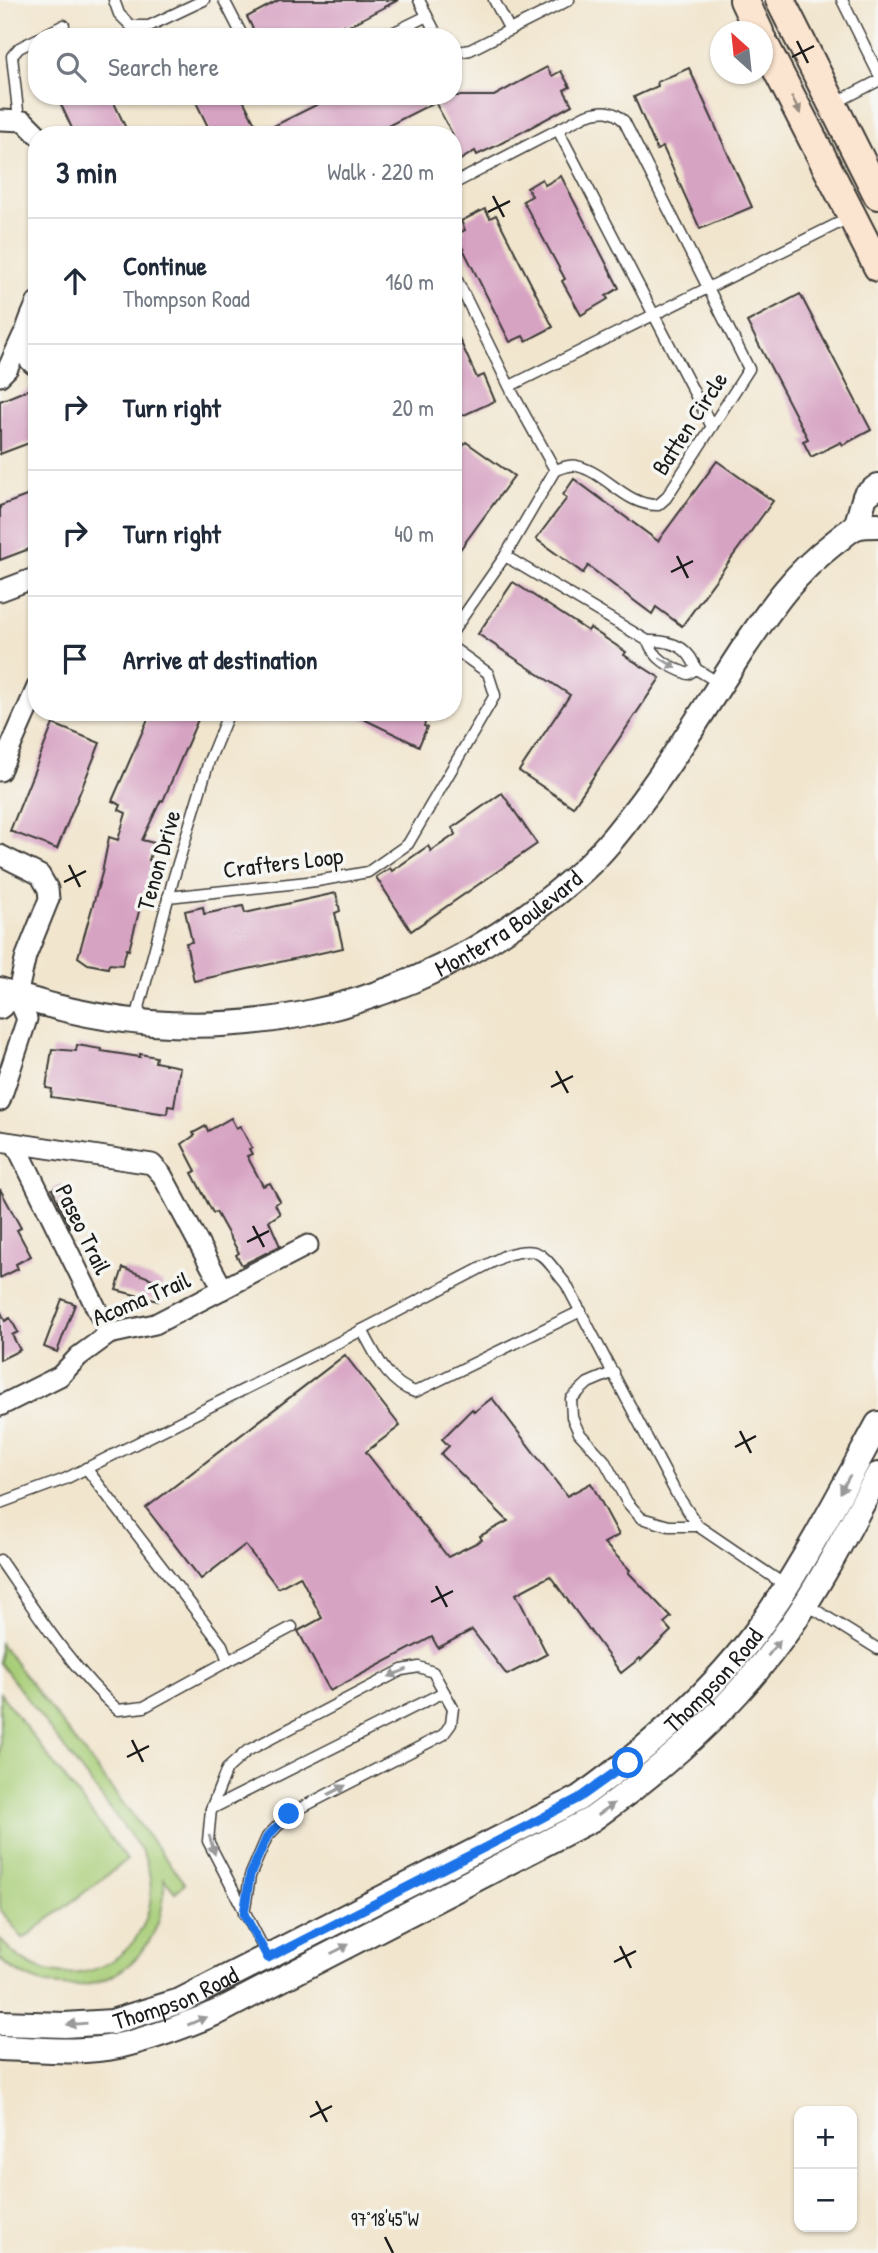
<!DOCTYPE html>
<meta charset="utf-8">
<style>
:root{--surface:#fff;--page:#f6f6f7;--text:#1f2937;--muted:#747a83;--line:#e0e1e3}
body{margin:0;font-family:"Patrick Hand",sans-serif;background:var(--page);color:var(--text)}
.controls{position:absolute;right:21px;bottom:21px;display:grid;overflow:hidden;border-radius:14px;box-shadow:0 2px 5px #0004}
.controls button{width:63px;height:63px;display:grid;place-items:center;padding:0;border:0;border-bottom:2px solid var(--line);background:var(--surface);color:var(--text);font:35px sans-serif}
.compass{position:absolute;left:710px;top:21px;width:63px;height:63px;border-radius:50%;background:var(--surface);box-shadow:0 2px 5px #0004;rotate:333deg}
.stop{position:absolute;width:21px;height:21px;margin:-16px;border:5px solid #1a73e8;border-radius:50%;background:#fff}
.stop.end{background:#1a73e8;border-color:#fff;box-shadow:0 2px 7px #0008}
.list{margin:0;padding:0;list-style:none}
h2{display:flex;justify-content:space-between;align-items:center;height:91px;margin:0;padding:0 28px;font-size:30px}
h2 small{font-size:23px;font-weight:400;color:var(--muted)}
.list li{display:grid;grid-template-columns:46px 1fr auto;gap:21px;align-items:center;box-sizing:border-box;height:126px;padding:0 28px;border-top:2px solid var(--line)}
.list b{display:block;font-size:26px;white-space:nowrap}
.list p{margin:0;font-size:23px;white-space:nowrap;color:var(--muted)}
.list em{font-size:23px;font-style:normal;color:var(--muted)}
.icon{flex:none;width:38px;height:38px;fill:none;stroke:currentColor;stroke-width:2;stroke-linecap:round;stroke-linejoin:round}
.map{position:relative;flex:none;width:878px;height:2253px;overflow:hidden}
.search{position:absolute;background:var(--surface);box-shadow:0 2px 5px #0004;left:28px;top:28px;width:434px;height:77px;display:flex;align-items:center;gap:18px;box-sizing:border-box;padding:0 24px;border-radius:28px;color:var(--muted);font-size:26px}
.panel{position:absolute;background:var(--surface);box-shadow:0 2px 5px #0004;left:28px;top:126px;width:434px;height:595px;border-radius:28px}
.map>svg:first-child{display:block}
</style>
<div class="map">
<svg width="878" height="2253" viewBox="0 0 878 2253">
<rect width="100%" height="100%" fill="#f6f6f2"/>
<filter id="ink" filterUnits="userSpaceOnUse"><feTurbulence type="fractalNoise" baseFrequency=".0143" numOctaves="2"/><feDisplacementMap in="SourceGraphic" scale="14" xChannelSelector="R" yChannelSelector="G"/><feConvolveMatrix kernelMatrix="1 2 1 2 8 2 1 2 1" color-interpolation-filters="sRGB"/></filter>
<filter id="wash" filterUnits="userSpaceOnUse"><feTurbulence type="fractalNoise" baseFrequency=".00686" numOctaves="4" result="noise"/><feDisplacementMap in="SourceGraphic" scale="28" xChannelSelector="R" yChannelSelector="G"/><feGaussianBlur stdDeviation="1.57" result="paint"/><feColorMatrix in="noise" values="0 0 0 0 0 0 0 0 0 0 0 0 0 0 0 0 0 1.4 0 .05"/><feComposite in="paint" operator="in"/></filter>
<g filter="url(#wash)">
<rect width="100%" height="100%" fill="#f1e5cd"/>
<g fill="#a8ce78" stroke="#62754a" stroke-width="2">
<path d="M 0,1643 L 185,1884 L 175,1892 L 164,1879 C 169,1971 70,2021 0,1959 L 0,1939 C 66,2020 184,1946 142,1851 L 0,1663 Z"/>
<polygon points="0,1693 127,1860 23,1939 0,1909"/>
</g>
<g id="blocks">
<g fill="#d7a3c3">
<polygon points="279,0 398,0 345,28 344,25 321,37 257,37 247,17"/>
<polygon points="547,67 552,76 561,71 570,87 564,90 572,105 498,145 477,155 475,151 460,160 453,148 453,135 435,102 370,135 212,135 193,96 241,96 260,133 334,96 494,96"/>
<polygon points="689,68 752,207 700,229 663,147 657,150 634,97 658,86 657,82"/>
<polygon points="57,96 111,96 129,135 75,135"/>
<polygon points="561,176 619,288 606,296 608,299 581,315 562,281 565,279 523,201 532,196 527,188 542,179 545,185"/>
<polygon points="485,209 490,218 496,215 553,327 526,341 523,336 510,342 456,235 465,230 461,221"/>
<polygon points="800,294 871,430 843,445 841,442 811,457 803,441 808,439 747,322"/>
<polygon points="453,325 477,378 484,375 495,401 453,420"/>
<polygon points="37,386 37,440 0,454 0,401"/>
<polygon points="466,442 514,476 453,559 453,459"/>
<polygon points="717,461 773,501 682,626 656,607 652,614 588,566 583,573 536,539 567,498 563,495 574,479 658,541"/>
<polygon points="37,492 37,546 0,560 0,506"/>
<polygon points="513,582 588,631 590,628 626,652 624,655 660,678 573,807 519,771 570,695 478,634"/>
<polygon points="151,712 198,712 196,716 199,717 163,801 161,800 142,840 154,843 149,860 152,861 129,950 127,949 122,965 109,964 108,968 88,964 78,957 102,873 109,837 118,840 126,813 119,810 121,805 112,801"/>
<polygon points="349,712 428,712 424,726 427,727 419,746"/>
<polygon points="53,724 100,743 57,849 10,831"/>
<polygon points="502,793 537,844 411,931 376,877 390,868 392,871 428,846 431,851 456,834 452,828"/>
<polygon points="336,893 340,911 335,913 343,948 194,981 186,943 192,942 185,911 203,907 204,914 243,906 245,913"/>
<polygon points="77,1045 101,1049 101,1051 140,1057 140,1054 156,1057 155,1062 180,1067 174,1107 168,1106 167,1114 51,1097 52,1089 46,1088 52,1049 76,1051"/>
<polygon points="231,1118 236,1128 240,1126 252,1148 249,1149 252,1154 247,1156 263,1186 270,1183 280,1201 275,1204 280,1214 269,1221 280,1246 242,1265 236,1255 239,1253 216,1212 213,1213 192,1173 196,1171 182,1144 195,1135 193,1133 206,1126 208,1131"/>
<polygon points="61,1185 79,1223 70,1227 52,1189"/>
<polygon points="0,1189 21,1228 17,1230 31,1256 16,1264 18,1269 0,1278"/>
<polygon points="123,1268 163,1283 158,1301 116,1290"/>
<polygon points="62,1299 75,1304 57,1352 44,1347"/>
<polygon points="0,1310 5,1321 10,1318 18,1332 12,1335 20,1350 0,1360"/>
<polygon points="345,1355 400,1426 366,1452 448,1557 482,1540 480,1536 508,1521 441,1454 449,1446 442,1439 472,1409 474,1412 492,1398 567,1496 591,1483 619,1535 604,1543 630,1570 628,1572 671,1617 664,1623 671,1631 641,1660 640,1658 621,1673 550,1576 516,1594 547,1654 507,1675 472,1630 438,1648 432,1637 330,1691 298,1631 322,1618 300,1576 278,1588 245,1545 201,1579 146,1508"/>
</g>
</g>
</g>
<g filter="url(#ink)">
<use href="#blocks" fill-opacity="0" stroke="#3c3a37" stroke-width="2"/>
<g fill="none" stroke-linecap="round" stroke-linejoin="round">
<defs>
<g id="service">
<polyline points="114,0 119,14 131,26 149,26 204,0"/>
<polyline points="224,0 243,37"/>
<polyline points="494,0 510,30"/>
<polyline points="842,0 878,73"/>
<polyline points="427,16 438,37"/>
<polyline points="41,37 64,25"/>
<polyline points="384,37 427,16 419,0"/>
<polyline points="453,53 470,50 569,0"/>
<polyline points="835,103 878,81"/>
<polyline points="19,120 12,56 19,48 37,39"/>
<polyline points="558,130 712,427"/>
<path d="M 453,184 L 586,115 C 602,110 612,109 624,121 L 749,369 L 666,498 L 658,505 C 626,506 607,473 577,466 C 570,464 562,468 555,470"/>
<polyline points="453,272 513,394 555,470"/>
<polyline points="510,386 851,217"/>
<path d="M 505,556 L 648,641 C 671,640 689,646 696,669 L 719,683"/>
<polyline points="453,631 505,556 555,470"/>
<path d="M 648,641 C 654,659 670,667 688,674 L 696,669"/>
<polyline points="168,897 317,881 368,872 408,844 495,695 488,673 453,648"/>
<polyline points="136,1019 173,880 209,761 229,712"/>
<path d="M 362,1330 C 376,1355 387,1383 415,1392 L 581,1311"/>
<polyline points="614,1372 588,1383 571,1399 572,1417 579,1433 604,1460 627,1502 641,1518 669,1526 698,1526"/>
<path d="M 0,1503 L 65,1479 L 341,1341 L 506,1255 C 543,1244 543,1257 566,1284 L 676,1493 L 698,1526 L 785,1585"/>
<path d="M 0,1560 C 36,1612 71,1668 118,1710 L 144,1707 L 228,1661 L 222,1645 L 86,1468"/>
<polyline points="806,1604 878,1649"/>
<polyline points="228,1661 292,1627"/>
<polyline points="211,1809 444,1692"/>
<polyline points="244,1914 250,1876 267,1837 289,1814 443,1735 451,1724 453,1708 433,1672 419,1667 402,1670 247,1751 227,1769 211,1809 208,1841 267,1955"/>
</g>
<g id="minor">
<polyline points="0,120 24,121 38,135"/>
<path d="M 37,302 C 28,323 12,351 37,367"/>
<polyline points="0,376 8,368 23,335"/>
<polyline points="0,591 37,577"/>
<polyline points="0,771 37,687"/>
<polyline points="0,855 40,875 48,889 49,899 26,956 17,996 0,1009"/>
<polyline points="0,1101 27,1019 17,996"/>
<polyline points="0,1141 152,1164 162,1175 223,1289"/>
<polyline points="16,1145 109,1334"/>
<polyline points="0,1406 60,1376 79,1356 109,1334 155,1324 308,1245"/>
</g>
<g id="tertiary">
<polyline points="856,527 865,496 878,486"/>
<path id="s1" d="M 0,990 C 205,1062 409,1020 573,879 C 601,856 624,825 645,797 C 681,749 712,696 745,646 C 773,605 794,574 834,543 C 841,538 849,530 856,527 C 862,525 871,525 878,525"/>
<path id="s2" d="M 0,2023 L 65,2025 L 112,2022 L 180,2001 L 579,1798 C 652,1746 722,1685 772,1609 C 811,1550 844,1486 878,1424"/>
<path d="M 0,2048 C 39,2049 80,2054 118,2046 C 153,2038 187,2025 220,2011 L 592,1819 C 668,1765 740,1701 793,1623 C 825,1576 850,1525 878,1475"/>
</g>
<g id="secondary">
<polyline points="744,0 759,32"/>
<polyline points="780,0 878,195"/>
<polyline points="762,40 878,267"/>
</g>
</defs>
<use href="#service" stroke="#3c3a37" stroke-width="13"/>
<use href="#minor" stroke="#3c3a37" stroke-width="23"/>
<use href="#tertiary" stroke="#3c3a37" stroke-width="28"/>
<use href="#secondary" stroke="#3c3a37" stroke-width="32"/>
<use href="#service" stroke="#fff" stroke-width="10"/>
<use href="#minor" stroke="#fff" stroke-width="19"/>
<use href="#tertiary" stroke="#fff" stroke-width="24"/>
<use href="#secondary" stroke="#fce5d0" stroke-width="28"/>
</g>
<defs><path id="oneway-solid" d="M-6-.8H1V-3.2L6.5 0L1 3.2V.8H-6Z" transform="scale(1.75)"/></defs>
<use fill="#978b7f" href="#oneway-solid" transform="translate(796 105) rotate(63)"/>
<g fill="#999">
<use href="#oneway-solid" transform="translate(668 663) rotate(32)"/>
<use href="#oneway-solid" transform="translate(845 1484) rotate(119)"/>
<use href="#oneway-solid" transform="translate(774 1648) rotate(-52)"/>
<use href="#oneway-solid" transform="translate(398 1673) rotate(158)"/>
<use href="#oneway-solid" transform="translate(337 1790) rotate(-27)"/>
<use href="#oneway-solid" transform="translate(606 1809) rotate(-35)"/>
<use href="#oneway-solid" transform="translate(212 1845) rotate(73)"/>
<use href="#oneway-solid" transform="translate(340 1949) rotate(-27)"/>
<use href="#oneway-solid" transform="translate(197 2021) rotate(-23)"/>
<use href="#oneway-solid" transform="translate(77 2024) rotate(175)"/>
</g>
</g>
<g fill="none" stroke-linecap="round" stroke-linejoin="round" filter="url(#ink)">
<polyline stroke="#1a73e8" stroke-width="9" points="289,1814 267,1837 250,1875 244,1914 268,1958 523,1828 579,1798 628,1763"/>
</g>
<path fill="none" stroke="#1c1c1c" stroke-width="2.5" d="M 797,41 L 808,63M 792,57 L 814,46M 493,196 L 504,217M 488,212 L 510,201M 677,556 L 688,578M 671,572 L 693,561M 69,865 L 80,887M 64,882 L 86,871M 556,1071 L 568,1093M 551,1087 L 573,1076M 253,1226 L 264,1247M 247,1242 L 269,1231M 740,1431 L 751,1453M 735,1447 L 756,1436M 436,1586 L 447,1607M 431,1602 L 453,1591M 132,1740 L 143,1762M 127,1757 L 149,1746M 620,1946 L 631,1968M 614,1962 L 636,1951M 316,2101 L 327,2122M 310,2117 L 332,2106M 385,2237 L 393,2253"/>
<g text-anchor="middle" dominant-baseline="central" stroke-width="7" stroke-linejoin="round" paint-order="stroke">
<g font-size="24" fill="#1c1c1c" stroke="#f6f6f2">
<text transform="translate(689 423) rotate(-57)">Batten Circle</text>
<text transform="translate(158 860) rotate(-74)">Tenon Drive</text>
<text transform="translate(283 862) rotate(-7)">Crafters Loop</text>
<text stroke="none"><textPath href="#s1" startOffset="534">Monterra Boulevard</textPath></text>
<text transform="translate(84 1229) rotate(64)">Paseo Trail</text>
<text transform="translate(141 1298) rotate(-23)">Acoma Trail</text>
<text stroke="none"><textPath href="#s2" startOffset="810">Thompson Road</textPath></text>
<text stroke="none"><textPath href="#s2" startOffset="180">Thompson Road</textPath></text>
</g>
</g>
<g font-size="18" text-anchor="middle" fill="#1c1c1c" stroke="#f6f6f2" stroke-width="7" stroke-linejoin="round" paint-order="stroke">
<text x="385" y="2226">97°18'45"W</text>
</g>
</svg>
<div class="controls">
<button>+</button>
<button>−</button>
</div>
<svg class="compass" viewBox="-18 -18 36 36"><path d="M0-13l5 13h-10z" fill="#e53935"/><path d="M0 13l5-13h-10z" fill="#747a83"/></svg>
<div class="stop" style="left:628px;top:1763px"></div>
<div class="stop end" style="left:289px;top:1814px"></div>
<div class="search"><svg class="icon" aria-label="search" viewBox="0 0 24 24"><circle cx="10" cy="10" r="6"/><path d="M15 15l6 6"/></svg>Search here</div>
<section class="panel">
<h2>3 min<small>Walk · 220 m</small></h2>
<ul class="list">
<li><svg class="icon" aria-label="ahead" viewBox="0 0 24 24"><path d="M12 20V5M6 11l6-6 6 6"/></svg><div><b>Continue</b><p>Thompson Road</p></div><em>160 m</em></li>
<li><svg class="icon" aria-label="right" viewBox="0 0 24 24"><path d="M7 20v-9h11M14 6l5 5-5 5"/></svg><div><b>Turn right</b></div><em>20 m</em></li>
<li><svg class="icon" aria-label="right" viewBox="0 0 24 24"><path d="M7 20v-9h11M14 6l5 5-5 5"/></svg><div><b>Turn right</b></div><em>40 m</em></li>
<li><svg class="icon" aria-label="arrive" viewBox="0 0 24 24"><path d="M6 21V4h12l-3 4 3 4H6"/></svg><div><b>Arrive at destination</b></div></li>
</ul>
</section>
</div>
